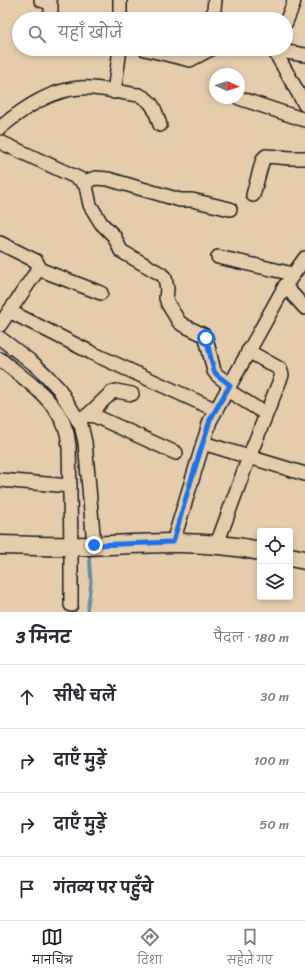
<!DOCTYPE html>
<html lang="hi">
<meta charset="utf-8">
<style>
:root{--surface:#fff;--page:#f7f7f7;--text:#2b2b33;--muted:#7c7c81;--line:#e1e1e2;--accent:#1c1c1c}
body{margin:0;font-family:Sriracha,"Playpen Sans Deva",sans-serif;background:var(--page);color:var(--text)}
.controls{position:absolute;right:12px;bottom:12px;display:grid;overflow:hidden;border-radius:4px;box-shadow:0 2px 6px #0003}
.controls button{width:36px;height:36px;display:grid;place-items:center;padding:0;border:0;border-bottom:1px solid var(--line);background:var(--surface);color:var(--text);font:20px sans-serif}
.compass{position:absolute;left:209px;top:68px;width:36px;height:36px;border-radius:50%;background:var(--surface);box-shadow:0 2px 6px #0003;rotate:93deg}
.stop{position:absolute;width:12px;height:12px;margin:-9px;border:3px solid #1a73e8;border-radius:50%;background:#fff}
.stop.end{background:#1a73e8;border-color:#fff;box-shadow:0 1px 4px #0008}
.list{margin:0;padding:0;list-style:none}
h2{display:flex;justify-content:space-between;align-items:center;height:52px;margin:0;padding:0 16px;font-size:17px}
h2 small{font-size:13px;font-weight:400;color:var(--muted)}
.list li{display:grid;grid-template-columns:26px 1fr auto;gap:12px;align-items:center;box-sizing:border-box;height:64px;padding:0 16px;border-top:1px solid var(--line)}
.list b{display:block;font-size:15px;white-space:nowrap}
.list em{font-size:13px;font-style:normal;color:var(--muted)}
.icon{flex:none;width:22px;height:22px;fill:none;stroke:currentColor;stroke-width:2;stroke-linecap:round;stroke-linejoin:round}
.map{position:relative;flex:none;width:305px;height:612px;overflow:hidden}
.search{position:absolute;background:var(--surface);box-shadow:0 2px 6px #0003;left:12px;right:12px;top:12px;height:44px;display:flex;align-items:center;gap:10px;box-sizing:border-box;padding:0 14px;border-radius:22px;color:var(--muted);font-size:15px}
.sheet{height:308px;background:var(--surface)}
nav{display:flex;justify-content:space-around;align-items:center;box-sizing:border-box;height:56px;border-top:1px solid var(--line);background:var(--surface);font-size:11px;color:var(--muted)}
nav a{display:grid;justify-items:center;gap:2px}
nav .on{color:var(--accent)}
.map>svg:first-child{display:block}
</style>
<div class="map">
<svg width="305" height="612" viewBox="0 0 305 612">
<rect width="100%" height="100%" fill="#e5ccad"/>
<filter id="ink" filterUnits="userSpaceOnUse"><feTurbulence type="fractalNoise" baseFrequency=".025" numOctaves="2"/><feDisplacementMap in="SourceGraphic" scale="8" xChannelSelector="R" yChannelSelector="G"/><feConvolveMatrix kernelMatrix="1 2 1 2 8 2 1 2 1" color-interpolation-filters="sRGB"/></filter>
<g filter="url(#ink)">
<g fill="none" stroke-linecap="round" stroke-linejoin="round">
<g stroke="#608f99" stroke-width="3">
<polyline points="31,370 54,395 62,408"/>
<polyline points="67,418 78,435"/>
<polyline points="87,612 91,583 89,552"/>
</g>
<defs>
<g id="street">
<polyline points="41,0 50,3 51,6 51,19"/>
<polyline points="120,0 120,19"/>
<polyline points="213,19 215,0"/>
<polyline points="286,22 293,5 294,0"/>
<polyline points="145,49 190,60 211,49"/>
<polyline points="268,49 305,55"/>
<polyline points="275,49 274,50 305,105"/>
<polyline points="114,92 120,49"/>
<polyline points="239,98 305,120"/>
<path d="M 0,128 C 22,109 50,90 80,88 C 97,86 121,93 139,95 C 154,102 155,110 160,125"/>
<polyline points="0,142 80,179 86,186 90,205 98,218 101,223 114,236 121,251 161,274 165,278 167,289 166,298 168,304 179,322 183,325 204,335 206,338 214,371 217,375 230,385"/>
<polyline points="83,182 96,178 108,179 180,200 192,200 230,209"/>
<polyline points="253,195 263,159 266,156 291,158 305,158"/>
<polyline points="0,243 36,261 41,270"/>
<polyline points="218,257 293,274"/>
<polyline points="285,286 305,308"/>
<polyline points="9,311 94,354 216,410"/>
<polyline points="0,325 37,271 41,270 101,293"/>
<polyline points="0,338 34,364 46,375 59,389 81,425 85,442 94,545"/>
<path d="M 0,359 C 23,378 57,400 66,430 C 68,435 68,441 69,446 L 71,546 L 71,605"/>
<polyline points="227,390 266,414"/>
<polyline points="88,415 111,393 116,391 132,394"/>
<polyline points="77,419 88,415 95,416 176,453"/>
<polyline points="203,443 305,474"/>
<polyline points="0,480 70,486"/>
<polyline points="173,542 210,421 285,286 305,258"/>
<polyline points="217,544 249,457 282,375 280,369 248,351"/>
</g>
<g id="secondary">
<path d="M 0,545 C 30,546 59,547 89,546 C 146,543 204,539 260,551"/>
<polyline points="290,557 305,560"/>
</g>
</defs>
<use href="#street" stroke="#1c1c1c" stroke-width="16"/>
<use href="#secondary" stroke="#1c1c1c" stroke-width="21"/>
<use href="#street" stroke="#e5ccad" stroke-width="13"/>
<use href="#secondary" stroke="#e5ccad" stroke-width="18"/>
</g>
</g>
<g fill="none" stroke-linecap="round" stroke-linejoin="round" filter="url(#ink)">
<polyline stroke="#1a73e8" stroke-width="5" points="94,545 173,542 190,484 210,420 230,385 217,375 214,371 206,338"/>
</g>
</svg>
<div class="controls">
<button><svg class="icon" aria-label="locate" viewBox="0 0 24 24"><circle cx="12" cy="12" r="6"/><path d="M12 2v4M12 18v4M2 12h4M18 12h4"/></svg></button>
<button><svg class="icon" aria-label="layers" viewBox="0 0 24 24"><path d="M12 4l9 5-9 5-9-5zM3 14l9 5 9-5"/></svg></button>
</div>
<svg class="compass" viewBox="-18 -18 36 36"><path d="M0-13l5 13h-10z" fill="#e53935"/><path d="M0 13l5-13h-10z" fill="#7c7c81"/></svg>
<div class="stop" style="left:206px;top:338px"></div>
<div class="stop end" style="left:94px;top:545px"></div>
<div class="search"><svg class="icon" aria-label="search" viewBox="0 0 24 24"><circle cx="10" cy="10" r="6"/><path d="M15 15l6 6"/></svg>यहाँ खोजें</div>
</div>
<section class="sheet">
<h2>3 मिनट<small>पैदल · 180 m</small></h2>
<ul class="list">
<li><svg class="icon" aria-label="ahead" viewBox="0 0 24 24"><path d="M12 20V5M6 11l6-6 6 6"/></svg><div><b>सीधे चलें</b></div><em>30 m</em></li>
<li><svg class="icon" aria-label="right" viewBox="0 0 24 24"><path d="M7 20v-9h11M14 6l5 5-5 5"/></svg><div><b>दाएँ मुड़ें</b></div><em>100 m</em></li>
<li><svg class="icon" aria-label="right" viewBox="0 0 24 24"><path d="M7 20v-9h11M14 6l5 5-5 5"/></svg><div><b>दाएँ मुड़ें</b></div><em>50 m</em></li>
<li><svg class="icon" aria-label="arrive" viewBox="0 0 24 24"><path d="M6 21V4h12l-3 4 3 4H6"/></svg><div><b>गंतव्य पर पहुँचे</b></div></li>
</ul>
</section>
<nav>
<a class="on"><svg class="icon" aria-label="map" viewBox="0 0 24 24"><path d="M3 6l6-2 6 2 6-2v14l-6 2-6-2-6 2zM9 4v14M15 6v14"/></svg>मानचित्र</a>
<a><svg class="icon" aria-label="directions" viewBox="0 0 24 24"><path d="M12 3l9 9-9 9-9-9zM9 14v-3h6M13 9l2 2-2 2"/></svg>दिशा</a>
<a><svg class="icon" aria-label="saved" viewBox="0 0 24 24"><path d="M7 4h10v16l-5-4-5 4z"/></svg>सहेजे गए</a>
</nav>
